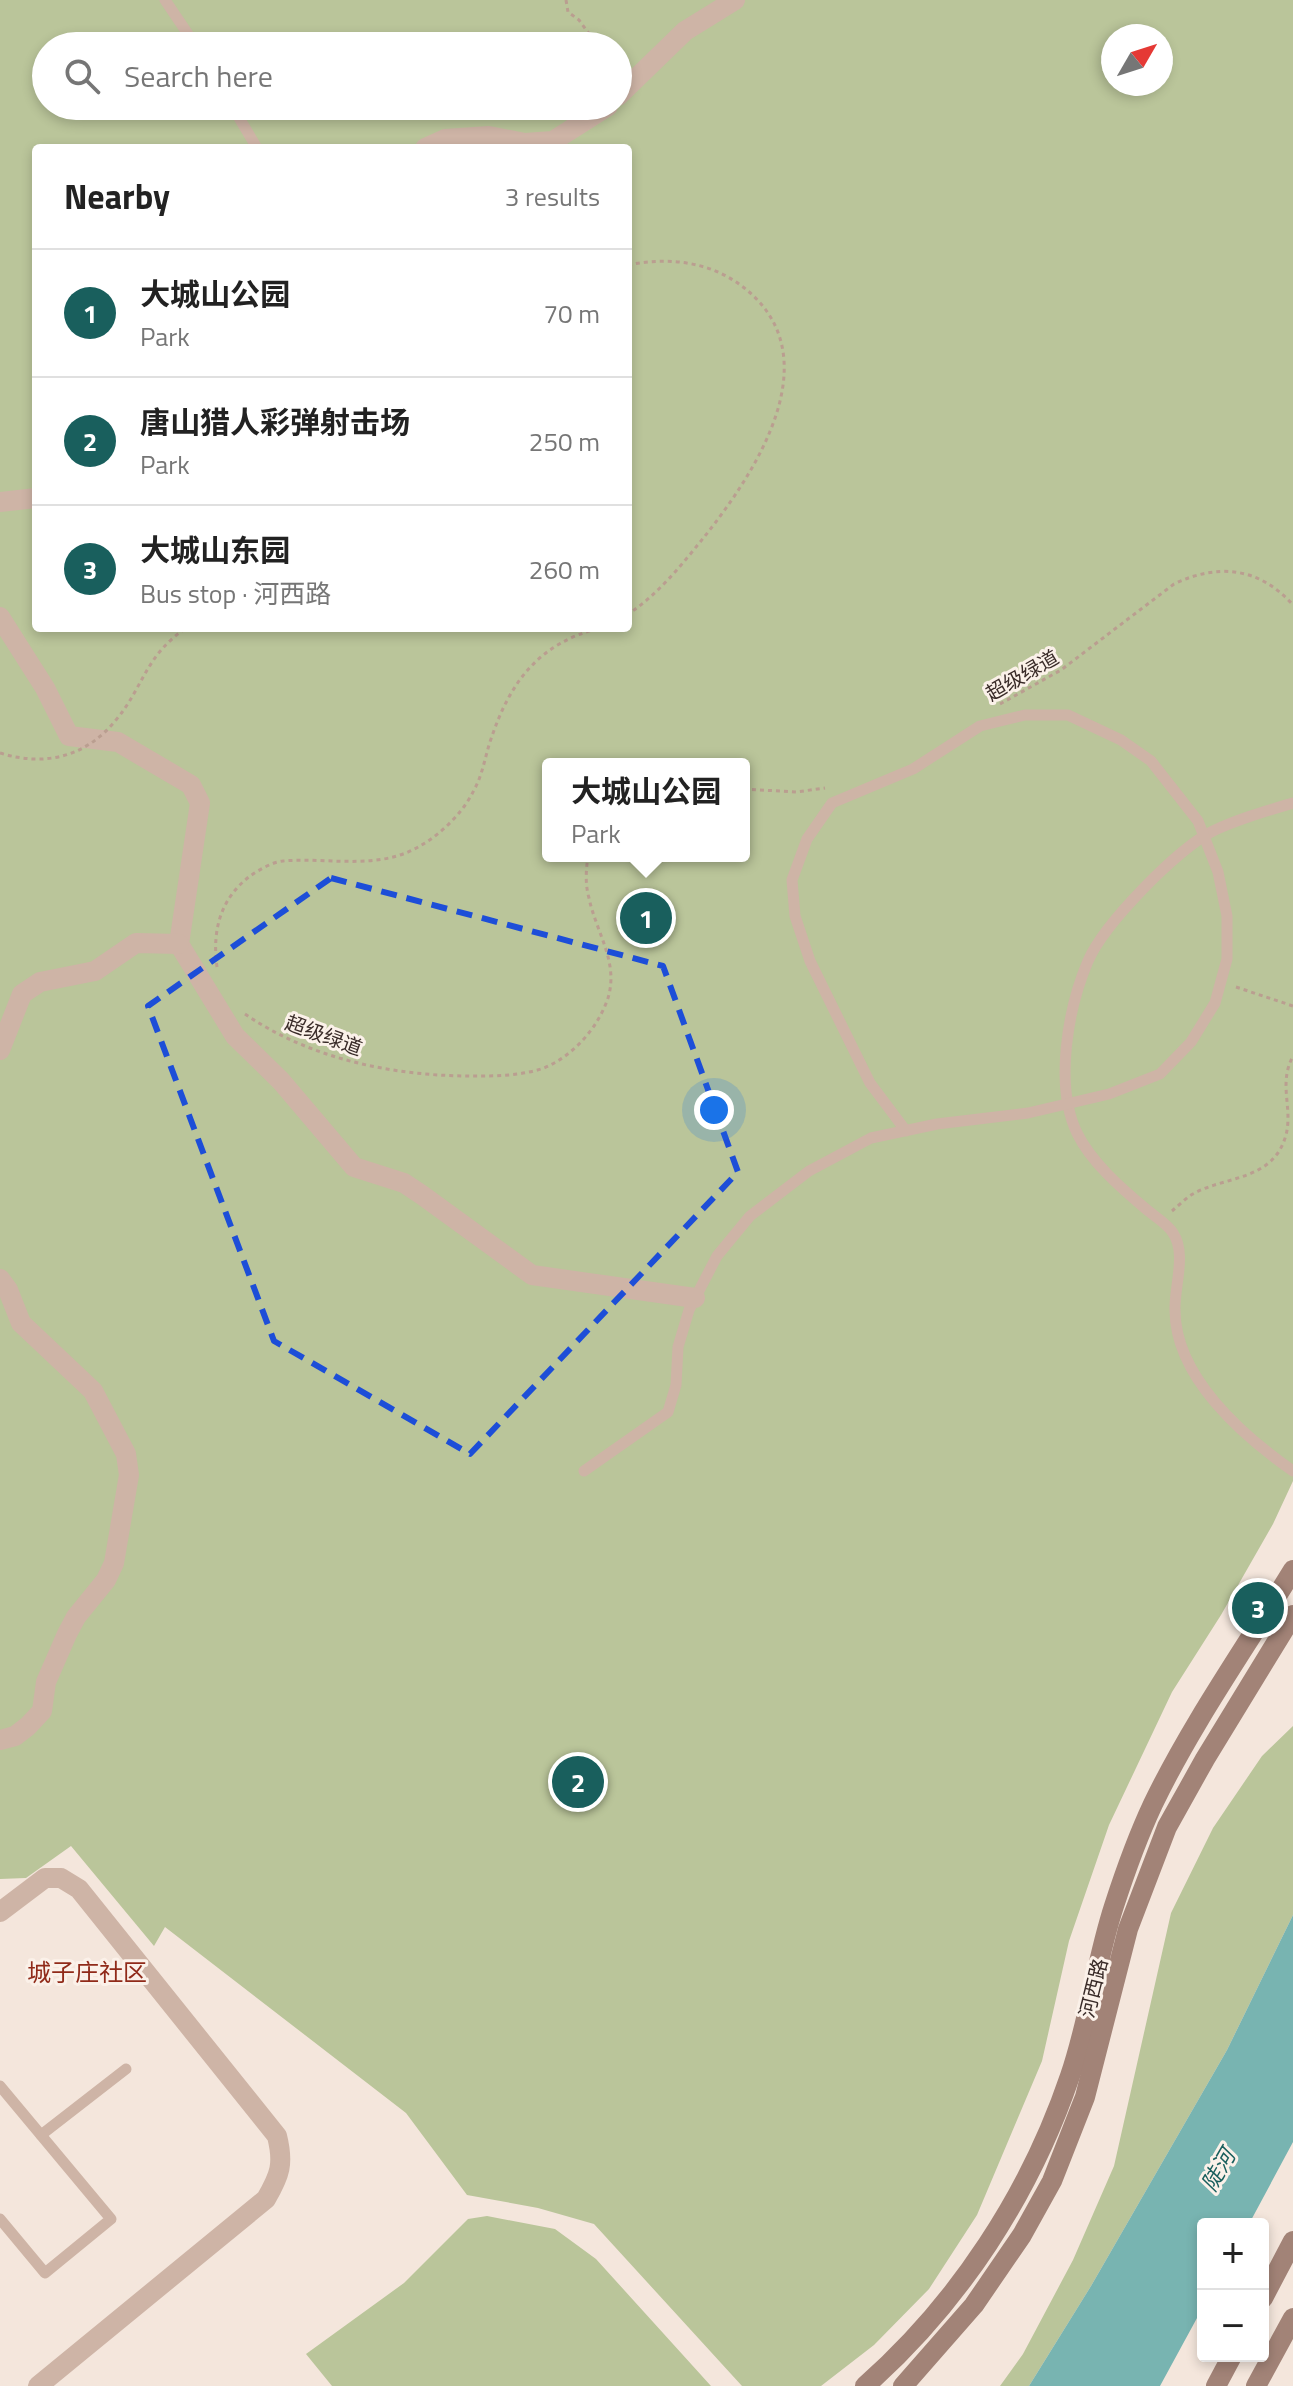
<!DOCTYPE html>
<meta charset="utf-8">
<style>
:root{--surface:#fff;--page:#f2f2f2;--text:#222;--muted:#767676;--line:#e0e0e0;--accent:#195f5d}
body{margin:0;font-family:"Titillium Web","Noto Sans SC",sans-serif;background:var(--page);color:var(--text)}
.controls{position:absolute;right:24px;bottom:24px;display:grid;overflow:hidden;border-radius:8px;box-shadow:0 4px 12px #0003}
.controls button{width:72px;height:72px;display:grid;place-items:center;padding:0;border:0;border-bottom:2px solid var(--line);background:var(--surface);color:var(--text);font:40px sans-serif}
.compass{position:absolute;left:1101px;top:24px;width:72px;height:72px;border-radius:50%;background:var(--surface);box-shadow:0 4px 12px #0003;rotate:51deg}
.you{position:absolute;left:714px;top:1110px;width:28px;height:28px;margin:-20px;border:6px solid #fff;border-radius:50%;background:#1a73e8;box-shadow:0 0 0 12px #1a73e833}
.badge{display:grid;place-items:center;width:52px;height:52px;border-radius:50%;background:var(--accent);color:#fff;font-size:26px;font-weight:700}
.pin{position:absolute;translate:-50% -50%;border:4px solid #fff;box-shadow:0 2px 8px #0006}
.popup{position:absolute;left:542px;top:758px;width:208px;height:104px;box-sizing:border-box;display:grid;place-content:center;border-radius:8px;background:var(--surface);filter:drop-shadow(0 2px 6px #0005);font-size:26px;white-space:nowrap;color:var(--muted)}
.popup b{font-size:30px;color:var(--text)}
.popup::after{content:'';position:absolute;left:50%;top:100%;margin-left:-16px;border:16px solid transparent;border-top-color:var(--surface)}
.list{margin:0;padding:0;list-style:none}
h2{display:flex;justify-content:space-between;align-items:center;height:104px;margin:0;padding:0 32px;font-size:34px}
h2 small{font-size:26px;font-weight:400;color:var(--muted)}
.list li{display:grid;grid-template-columns:52px 1fr auto;gap:24px;align-items:center;box-sizing:border-box;height:128px;padding:0 32px;border-top:2px solid var(--line)}
.list b{display:block;font-size:30px;white-space:nowrap}
.list p{margin:0;font-size:26px;white-space:nowrap;color:var(--muted)}
.list em{font-size:26px;font-style:normal;color:var(--muted)}
.icon{flex:none;width:44px;height:44px;fill:none;stroke:currentColor;stroke-width:2;stroke-linecap:round;stroke-linejoin:round}
.map{position:relative;flex:none;width:1293px;height:2386px;overflow:hidden}
.search{position:absolute;background:var(--surface);box-shadow:0 4px 12px #0003;left:32px;top:32px;width:600px;height:88px;display:flex;align-items:center;gap:20px;box-sizing:border-box;padding:0 28px;border-radius:44px;color:var(--muted);font-size:30px}
.panel{position:absolute;background:var(--surface);box-shadow:0 4px 12px #0003;left:32px;top:144px;width:600px;height:488px;border-radius:8px}
.map>svg:first-child{display:block}
</style>
<div class="map">
<svg width="1293" height="2386" viewBox="0 0 1293 2386">
<rect width="100%" height="100%" fill="#f4e6dc"/>
<g fill="#bac59a" fill-rule="evenodd">
<path d="M 0,0 L 1293,0 L 1293,1481 L 1273,1524 L 1221,1615 L 1172,1692 L 1109,1825 L 1069,1941 L 1042,2061 L 977,2215 L 929,2289 L 874,2345 L 821,2386 L 742,2386 L 594,2224 L 538,2208 L 467,2195 L 406,2113 L 165,1927 L 154,1946 L 71,1846 L 26,1878 L 0,1879 ZM 1113,36 L 1161,36 L 1161,84 L 1113,84 ZM 46,46 L 618,46 L 618,106 L 46,106 ZM 36,148 L 628,148 L 628,628 L 36,628 ZM 548,764 L 744,764 L 744,856 L 548,856 Z"/>
<polygon points="1293,1726 1293,1915 1227,2050 1091,2286 1029,2386 1000,2386 1023,2354 1073,2260 1114,2166 1171,1913 1213,1828 1262,1756"/>
<polygon points="487,2216 555,2229 596,2259 711,2386 332,2386 306,2354 404,2283 468,2219"/>
</g>
<polygon fill="#78b4b1" points="1293,1915 1293,2142 1249,2224 1203,2224 1203,2307 1160,2386 1029,2386 1091,2286 1227,2050"/>
<g fill="none" stroke-linecap="round" stroke-linejoin="round">
<g stroke="#ba9e90" stroke-width="3" stroke-dasharray="4 4" stroke-linecap="butt">
<polyline points="566,0 568,12 579,20 598,46"/>
<path d="M 628,265 C 666,257 707,261 739,284 C 834,352 758,469 705,536 C 683,563 658,595 628,614"/>
<path d="M 1000,704 L 1061,670 L 1174,584 C 1218,563 1259,567 1293,605"/>
<polyline points="744,789 796,792 825,788"/>
<path d="M 217,967 C 212,931 220,899 250,876 C 259,870 272,862 283,861 C 328,857 378,871 420,846 C 441,834 463,813 474,790 C 483,774 485,756 491,739 C 510,682 539,643 600,628"/>
<polyline points="1236,987 1293,1006"/>
<path d="M 245,1014 C 310,1059 394,1076 471,1076 C 495,1076 521,1076 544,1068 C 573,1056 598,1028 608,998 C 619,962 596,932 589,898 C 585,884 586,870 588,856"/>
<path d="M 1172,1211 C 1178,1206 1185,1199 1191,1195 C 1225,1175 1273,1182 1286,1135 C 1293,1107 1278,1084 1293,1056"/>
</g>
<g stroke="#ceb4a6" stroke-width="11">
<polyline points="165,0 196,46"/>
<polyline points="232,106 257,148"/>
<path d="M 1293,803 C 1266,811 1238,819 1213,831 C 1177,849 1104,924 1088,961 C 1068,1008 1054,1085 1077,1133 C 1091,1162 1121,1188 1146,1209 C 1154,1216 1168,1224 1173,1233 C 1187,1254 1174,1287 1175,1310 C 1175,1377 1243,1436 1293,1471"/>
<polyline points="584,1471 668,1412 676,1385 678,1347 689,1310 717,1256 750,1216 809,1171 871,1138 937,1124 1028,1113 1109,1094 1160,1074 1191,1042 1215,1003 1227,959 1227,916 1218,872 1198,821 1151,761 1121,740 1068,715 1025,715 980,726 913,769 832,803 807,839 792,880 795,916 810,961 870,1083 906,1131"/>
<polyline points="0,2086 111,2219 45,2273 0,2219"/>
<polyline points="41,2135 126,2069"/>
</g>
<g stroke="#ceb4a6" stroke-width="20">
<polyline points="618,96 685,31 735,0"/>
<polyline points="425,148 445,139 489,136 525,143 553,141 608,106"/>
<polyline points="0,502 36,498"/>
<polyline points="0,617 45,688 69,736 118,742 191,785 200,803 179,944 235,1036 281,1081 354,1167 404,1183 422,1195 532,1275 695,1298"/>
<polyline points="0,1050 22,994 40,982 95,971 136,943 179,944"/>
<polyline points="0,1279 8,1290 21,1323 93,1391 126,1454 129,1475 114,1563 106,1580 76,1617 67,1634 46,1682 42,1711 28,1726 15,1736 0,1740"/>
<path d="M 0,1912 L 45,1878 L 61,1878 L 79,1889 L 277,2136 C 284,2164 280,2175 266,2199 L 38,2386"/>
</g>
<g stroke="#a28377" stroke-width="20">
<polyline points="1263,2298 1293,2241"/>
<path d="M 865,2386 C 959,2303 1030,2194 1070,2076 C 1089,2021 1096,1961 1114,1906 C 1125,1872 1138,1836 1153,1804 C 1192,1723 1246,1647 1293,1570"/>
<polyline points="903,2386 974,2305 1022,2235 1052,2181 1085,2097 1128,1929 1167,1827 1205,1759 1293,1615"/>
<polyline points="1216,2386 1232,2356"/>
<polyline points="1256,2386 1293,2318"/>
</g>
<path stroke="#ba9e90" stroke-width="3" stroke-dasharray="4 4" stroke-linecap="butt" d="M 0,753 C 45,767 86,757 116,720 C 144,686 145,656 186,628"/>
</g>
<path fill="none" stroke="#1d4ed8" stroke-width="6" stroke-dasharray="16 10" stroke-linejoin="round" d="M 331,878 L 663,966 L 738,1172 L 470,1454 L 274,1341 L 148,1006 Z"/>
<g text-anchor="middle" dominant-baseline="central" stroke-width="6" stroke-linejoin="round" paint-order="stroke">
<g font-size="20" fill="#392b28" stroke="#fbf1e9">
<text transform="translate(1022 675) rotate(-30)">超级绿道</text>
<text transform="translate(324 1035) rotate(20)">超级绿道</text>
<text transform="translate(1093 1988) rotate(-76)">河西路</text>
</g>
<g font-size="22" font-style="italic" fill="#195f5d" stroke="#fbf1e9">
<text transform="translate(1218 2170) rotate(-60)">陡河</text>
</g>
<g font-size="24" fill="#902a19" stroke="#fbf1e9">
<text x="87" y="1972">城子庄社区</text>
</g>
</g>
</svg>
<div class="controls">
<button>+</button>
<button>−</button>
</div>
<svg class="compass" viewBox="-18 -18 36 36"><path d="M0-13l5 13h-10z" fill="#e53935"/><path d="M0 13l5-13h-10z" fill="#767676"/></svg>
<div class="you"></div>
<div class="pin badge" style="left:646px;top:918px">1</div>
<div class="popup"><b>大城山公园</b>Park</div>
<div class="pin badge" style="left:578px;top:1782px">2</div>
<div class="pin badge" style="left:1258px;top:1608px">3</div>
<div class="search"><svg class="icon" aria-label="search" viewBox="0 0 24 24"><circle cx="10" cy="10" r="6"/><path d="M15 15l6 6"/></svg>Search here</div>
<section class="panel">
<h2>Nearby<small>3 results</small></h2>
<ul class="list">
<li><span class="badge">1</span><div><b>大城山公园</b><p>Park</p></div><em>70 m</em></li>
<li><span class="badge">2</span><div><b>唐山猎人彩弹射击场</b><p>Park</p></div><em>250 m</em></li>
<li><span class="badge">3</span><div><b>大城山东园</b><p>Bus stop · 河西路</p></div><em>260 m</em></li>
</ul>
</section>
</div>
